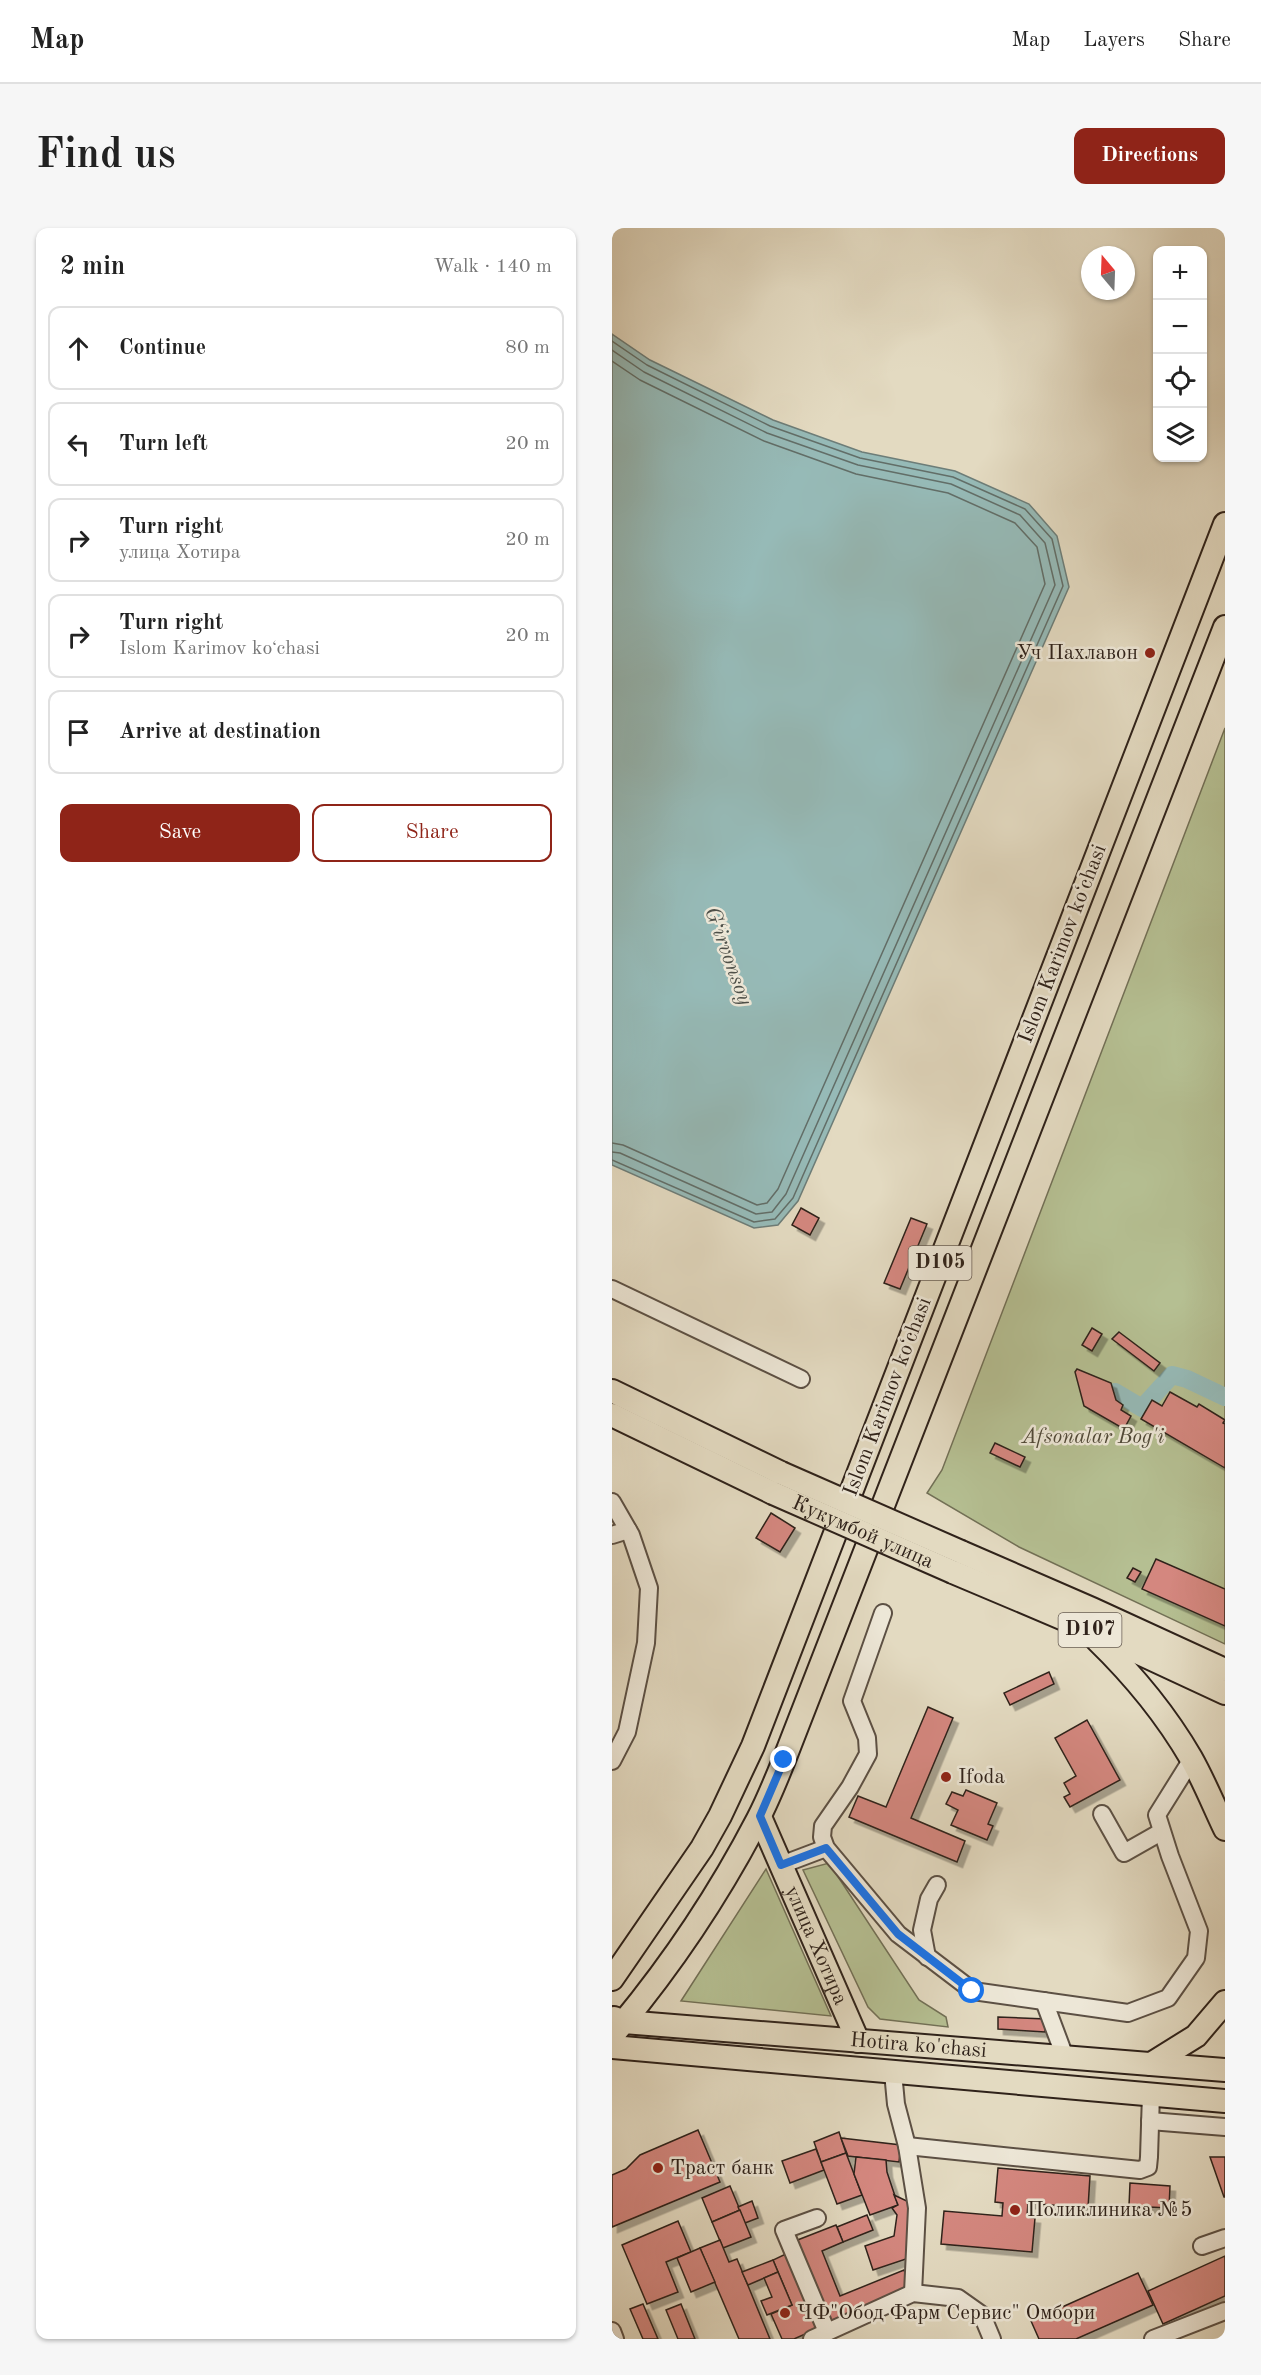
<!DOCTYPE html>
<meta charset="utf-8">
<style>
:root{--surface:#fff;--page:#f6f6f6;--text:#222;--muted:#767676;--line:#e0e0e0;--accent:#8f2418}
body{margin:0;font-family:"Old Standard TT",serif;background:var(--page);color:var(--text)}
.controls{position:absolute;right:18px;top:18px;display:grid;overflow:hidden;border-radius:12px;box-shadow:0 2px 4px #0004}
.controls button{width:54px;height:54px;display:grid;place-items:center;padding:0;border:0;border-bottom:2px solid var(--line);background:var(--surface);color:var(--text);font:30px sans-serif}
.compass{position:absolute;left:469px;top:18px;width:54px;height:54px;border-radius:50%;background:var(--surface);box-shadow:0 2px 4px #0004;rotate:341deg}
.stop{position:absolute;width:18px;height:18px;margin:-14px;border:4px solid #1a73e8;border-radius:50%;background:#fff}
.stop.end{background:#1a73e8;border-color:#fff;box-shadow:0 2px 6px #0008}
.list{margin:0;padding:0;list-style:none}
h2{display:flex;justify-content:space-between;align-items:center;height:78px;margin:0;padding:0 24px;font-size:26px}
h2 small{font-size:20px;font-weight:400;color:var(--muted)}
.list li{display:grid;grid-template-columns:39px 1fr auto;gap:18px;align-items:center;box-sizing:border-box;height:84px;margin:0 12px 12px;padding:0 12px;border:2px solid var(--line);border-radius:12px}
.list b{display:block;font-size:22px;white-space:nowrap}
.list p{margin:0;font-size:20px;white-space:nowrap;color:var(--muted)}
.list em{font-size:20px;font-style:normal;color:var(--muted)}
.actions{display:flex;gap:12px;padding:18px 24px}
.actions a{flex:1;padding:14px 0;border:2px solid var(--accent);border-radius:12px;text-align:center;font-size:21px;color:var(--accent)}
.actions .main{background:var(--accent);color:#fff}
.icon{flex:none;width:33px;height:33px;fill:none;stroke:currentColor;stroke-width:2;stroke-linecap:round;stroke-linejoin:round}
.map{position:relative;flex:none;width:613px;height:2111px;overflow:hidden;border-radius:12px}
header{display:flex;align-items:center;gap:36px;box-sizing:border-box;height:84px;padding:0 30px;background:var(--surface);border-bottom:2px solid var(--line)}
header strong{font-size:28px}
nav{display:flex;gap:33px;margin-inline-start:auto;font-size:21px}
.intro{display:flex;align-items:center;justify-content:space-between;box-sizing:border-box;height:144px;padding:0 36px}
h1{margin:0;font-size:42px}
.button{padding:15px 27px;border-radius:12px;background:var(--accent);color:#fff;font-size:21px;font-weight:700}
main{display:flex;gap:36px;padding:0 36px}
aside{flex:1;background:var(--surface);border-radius:12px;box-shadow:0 2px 4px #0004}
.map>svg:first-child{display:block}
</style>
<header>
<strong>Map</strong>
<nav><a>Map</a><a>Layers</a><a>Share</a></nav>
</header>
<div class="intro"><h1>Find us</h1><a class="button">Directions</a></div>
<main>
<aside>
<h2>2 min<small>Walk · 140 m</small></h2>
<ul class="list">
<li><svg class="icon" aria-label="ahead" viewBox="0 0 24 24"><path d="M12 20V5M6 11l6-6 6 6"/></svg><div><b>Continue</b></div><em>80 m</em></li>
<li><svg class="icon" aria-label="left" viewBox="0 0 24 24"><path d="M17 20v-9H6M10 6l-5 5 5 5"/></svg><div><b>Turn left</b></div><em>20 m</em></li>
<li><svg class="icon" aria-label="right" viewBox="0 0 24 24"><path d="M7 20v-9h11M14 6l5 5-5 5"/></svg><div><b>Turn right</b><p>улица Хотира</p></div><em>20 m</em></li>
<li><svg class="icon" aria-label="right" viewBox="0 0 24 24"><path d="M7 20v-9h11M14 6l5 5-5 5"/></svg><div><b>Turn right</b><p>Islom Karimov koʻchasi</p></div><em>20 m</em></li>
<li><svg class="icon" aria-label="arrive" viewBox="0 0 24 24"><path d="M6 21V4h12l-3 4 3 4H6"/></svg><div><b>Arrive at destination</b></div></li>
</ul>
<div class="actions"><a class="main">Save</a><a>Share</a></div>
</aside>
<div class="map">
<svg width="613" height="2111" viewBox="0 0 613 2111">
<defs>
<filter id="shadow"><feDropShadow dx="5.5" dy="5.5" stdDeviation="0" flood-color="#0004"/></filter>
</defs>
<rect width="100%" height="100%" fill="#e3dac1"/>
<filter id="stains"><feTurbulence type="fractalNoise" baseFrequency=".00333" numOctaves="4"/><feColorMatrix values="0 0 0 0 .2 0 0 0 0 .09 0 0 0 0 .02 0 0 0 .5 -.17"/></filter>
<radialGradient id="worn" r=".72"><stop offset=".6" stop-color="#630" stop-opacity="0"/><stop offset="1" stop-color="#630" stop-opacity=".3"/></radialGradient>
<g fill="#b5bf92" stroke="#727056" stroke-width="1.5">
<polygon points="613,500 613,1416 407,1319 315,1265 330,1242"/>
<polygon points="217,1635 307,1772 334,1789 336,1799 268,1791 256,1779 191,1642"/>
<polygon points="154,1641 219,1788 69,1773"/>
</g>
<polygon fill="#96bab7" stroke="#6d7d78" stroke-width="1.5" points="0,106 38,132 161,192 250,224 343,243 417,276 445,308 457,359 186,973 166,997 142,1000 0,937"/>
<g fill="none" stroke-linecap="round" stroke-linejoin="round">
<g stroke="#626e68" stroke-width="1.5">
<polyline points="0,113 35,137 158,198 248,230 341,249 413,281 440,311 451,358 181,970 163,991 142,994 0,932"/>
<polyline points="0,122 32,144 155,205 246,237 339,256 408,287 433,315 443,357 174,966 160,984 144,986 8,925 0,924"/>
<polyline points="0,133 28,152 152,213 244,246 336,265 403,295 425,319 433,356 166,961 155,975 145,977 11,917 0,915"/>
</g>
<polyline stroke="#96bab7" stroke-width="18" points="503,1164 530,1180 560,1147 575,1151 613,1169"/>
</g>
<g fill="#d4877f" stroke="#2f221a" stroke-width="1.5" filter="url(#shadow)">
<polygon points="189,980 207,990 198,1007 180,997"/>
<polygon points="299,990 315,996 288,1061 272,1055"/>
<polygon points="480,1100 490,1106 480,1123 470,1117"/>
<polygon points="507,1104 548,1135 542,1143 500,1111"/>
<polygon points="465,1141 499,1155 504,1172 511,1177 509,1182 519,1188 512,1201 472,1178 463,1144"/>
<polygon points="558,1164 585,1179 587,1176 613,1192 611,1195 613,1196 613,1240 529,1191 540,1172 550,1178"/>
<polygon points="383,1215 413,1229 408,1239 378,1225"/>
<polygon points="159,1285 183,1300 168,1324 144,1310"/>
<polygon points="544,1331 613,1361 613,1398 530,1361"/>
<polygon points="521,1340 529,1344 523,1354 515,1350"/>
<polygon points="437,1444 442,1456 398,1477 392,1465"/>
<polygon points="316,1479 341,1490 299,1590 353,1613 345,1634 237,1589 246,1568 274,1579"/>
<polygon points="475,1492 508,1552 458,1579 452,1569 458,1566 452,1555 464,1548 443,1510"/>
<polygon points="354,1562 385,1575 376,1596 381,1598 375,1612 339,1597 346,1582 334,1576 340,1564 351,1568"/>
<polygon points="386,1789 434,1791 433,1804 386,1801"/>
<polygon points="86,1902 108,1954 0,1999 0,1947 14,1941 28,1927"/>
<polygon points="227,1904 234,1925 209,1934 202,1914"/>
<polygon points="229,1910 289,1917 287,1934 236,1928"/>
<polygon points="204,1921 212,1942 178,1955 170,1933"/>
<polygon points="234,1925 250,1967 225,1976 209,1934"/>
<polygon points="244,1929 274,1932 275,1944 286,1977 258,1987 242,1946"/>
<polygon points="598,1929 613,1929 613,1969 612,1969"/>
<polygon points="386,1940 478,1948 476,1980 416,1975 415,1989 423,1990 420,2024 329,2016 332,1983 390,1988 391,1975 383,1974"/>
<polygon points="518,1955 558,1958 557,1980 517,1978"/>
<polygon points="118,1958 128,1982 100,1994 90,1970"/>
<polygon points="282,1967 297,1974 300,1982 294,2031 261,2042 253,2018 282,2008 285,1987 280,1980 286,1977"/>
<polygon points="140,1973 146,1990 133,1995 126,1979"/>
<polygon points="128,1982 139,2009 111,2020 100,1994"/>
<polygon points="255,1987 261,2002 231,2014 225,1999"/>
<polygon points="66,1993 79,2024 54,2034 66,2064 35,2076 10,2017"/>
<polygon points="224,1997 231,2014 210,2023 228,2068 292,2042 299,2060 216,2094 183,2013"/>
<polygon points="108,2012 117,2034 125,2031 158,2111 127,2111 88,2020"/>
<polygon points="88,2020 103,2054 79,2064 65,2030"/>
<polygon points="178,2024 209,2099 182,2111 170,2111 159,2086 180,2077 161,2032"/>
<polygon points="613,2028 613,2068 551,2096 536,2063"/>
<polygon points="161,2032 166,2044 136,2057 130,2044"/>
<polygon points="166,2044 180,2077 155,2087 149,2073 160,2069 152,2050"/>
<polygon points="526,2045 541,2077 464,2111 427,2111 419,2093"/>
<polygon points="31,2076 46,2111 31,2111 18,2081"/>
<polygon points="69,2076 83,2111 66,2111 54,2082"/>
</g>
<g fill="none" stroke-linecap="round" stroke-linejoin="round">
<defs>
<g id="minor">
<polyline points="0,1061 189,1151"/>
<polyline points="0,1274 19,1307 37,1360 34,1415 15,1504 0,1533"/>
<polyline points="0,1307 16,1302"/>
<polyline points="271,1385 240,1473 255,1510 256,1526 238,1559 211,1598 210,1609 214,1620 286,1706 361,1763 516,1785 556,1770 584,1730 587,1703 558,1628 545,1587 580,1531"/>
<polyline points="490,1586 512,1625 549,1604"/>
<polyline points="169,1637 214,1620"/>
<polyline points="315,1729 310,1702 317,1671 325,1657"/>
<polyline points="432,1773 453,1829"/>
<polyline points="281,1844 284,1876 295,1918 305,1980 301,2065"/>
<polyline points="538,1893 613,1899"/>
<polyline points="295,1918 528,1942 536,1939 537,1929 539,1866"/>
<polyline points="205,1990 172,2002 215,2104"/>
<polyline points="590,2018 613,2010"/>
<polyline points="0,2103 3,2111"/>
<polyline points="200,2111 301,2065 346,2070 370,2087 380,2111"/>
<polyline points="541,2111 613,2083"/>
</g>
<g id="major">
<polyline points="0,1163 169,1245"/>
<polyline points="0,1187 161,1265"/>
<polyline points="349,1324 480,1381 613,1442"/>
<polyline points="341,1344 471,1399 613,1465"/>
<path d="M 485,1412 C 521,1447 554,1487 579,1530 C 592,1553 602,1578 613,1601"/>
<path id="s1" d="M 148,1589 L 246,1813"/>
<polyline points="0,1751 90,1620 108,1588 141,1518 613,296"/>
<path id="s2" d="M 2,1790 L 12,1794 L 613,1842"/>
<path d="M 0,1808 C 56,1742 106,1668 146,1591 C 156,1572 164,1552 172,1532 L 613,399"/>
<polyline points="0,1819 613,1873"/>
<polyline points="539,1836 584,1808 613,1774"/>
</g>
</defs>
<use href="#minor" stroke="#5c5044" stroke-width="20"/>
<use href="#major" stroke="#2f221a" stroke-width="26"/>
<use href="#minor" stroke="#ede7d7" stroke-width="16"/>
<use href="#major" stroke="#e3dac1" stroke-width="22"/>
<defs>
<g id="major-bridge">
<polyline points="169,1245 349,1324"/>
<path id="s3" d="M 161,1265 L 341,1344"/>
</g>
</defs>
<use href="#major-bridge" stroke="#2f221a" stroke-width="26" stroke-linecap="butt"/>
<use href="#major-bridge" stroke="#e3dac1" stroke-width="22"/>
</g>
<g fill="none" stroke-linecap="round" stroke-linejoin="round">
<polyline stroke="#1a73e8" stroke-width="8" points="172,1532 148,1588 169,1637 214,1620 286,1706 360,1763"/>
</g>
<g fill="#8f2418" stroke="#ede7d7" stroke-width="2">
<circle cx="538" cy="425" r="6"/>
<circle cx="334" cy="1549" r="6"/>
<circle cx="46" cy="1940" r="6"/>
<circle cx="403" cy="1982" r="6"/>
<circle cx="173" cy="2085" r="6"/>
</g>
<g text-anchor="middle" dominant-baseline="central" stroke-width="5" stroke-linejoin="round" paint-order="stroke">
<g fill="#ede7d7" stroke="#685d53" stroke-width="1.5">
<rect x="296.5" y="1018" width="63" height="34" rx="4.5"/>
<rect x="446.5" y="1385" width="63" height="34" rx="4.5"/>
</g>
<g font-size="20" font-weight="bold" fill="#2f221a">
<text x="328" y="1035">D105</text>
<text x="478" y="1402">D107</text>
</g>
<g font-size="21" fill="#2f221a" stroke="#ede7d7" text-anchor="start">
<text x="526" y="425" text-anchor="end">Уч Пахлавон</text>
<text x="346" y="1549">Ifoda</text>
<text x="58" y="1940">Траст банк</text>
<text x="415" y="1982">Поликлиника №5</text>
<text x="185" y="2085">ЧФ"Обод Фарм Сервис" Омбори</text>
</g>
<g font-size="21" fill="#2f221a" stroke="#ede7d7">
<text transform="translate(451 716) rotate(-69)">Islom Karimov koʻchasi</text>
<text transform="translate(276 1169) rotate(-69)">Islom Karimov koʻchasi</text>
<text stroke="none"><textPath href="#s3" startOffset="98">Кукумбой улица</textPath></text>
<text stroke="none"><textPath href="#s1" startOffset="140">улица Хотира</textPath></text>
<text stroke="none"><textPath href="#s2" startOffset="306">Hotira ko'chasi</textPath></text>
</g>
<g font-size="21" font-style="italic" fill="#504938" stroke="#ede7d7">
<text x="481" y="1209">Afsonalar Bog'i</text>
</g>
<g font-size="22" font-style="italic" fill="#4e5049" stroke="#ede7d7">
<text transform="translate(116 728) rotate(70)">G‘irvonsoy</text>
</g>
</g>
<rect width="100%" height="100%" filter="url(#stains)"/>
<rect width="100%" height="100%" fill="url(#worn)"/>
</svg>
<div class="controls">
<button>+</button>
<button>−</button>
<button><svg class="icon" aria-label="locate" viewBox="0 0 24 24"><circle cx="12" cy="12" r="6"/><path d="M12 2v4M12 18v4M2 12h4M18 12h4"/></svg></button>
<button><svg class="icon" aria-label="layers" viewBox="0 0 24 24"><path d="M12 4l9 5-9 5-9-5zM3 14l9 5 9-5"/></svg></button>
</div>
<svg class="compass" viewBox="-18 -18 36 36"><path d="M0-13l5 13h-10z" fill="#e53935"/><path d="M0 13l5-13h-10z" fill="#767676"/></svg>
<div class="stop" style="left:360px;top:1763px"></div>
<div class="stop end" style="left:172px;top:1532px"></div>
</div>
</main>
